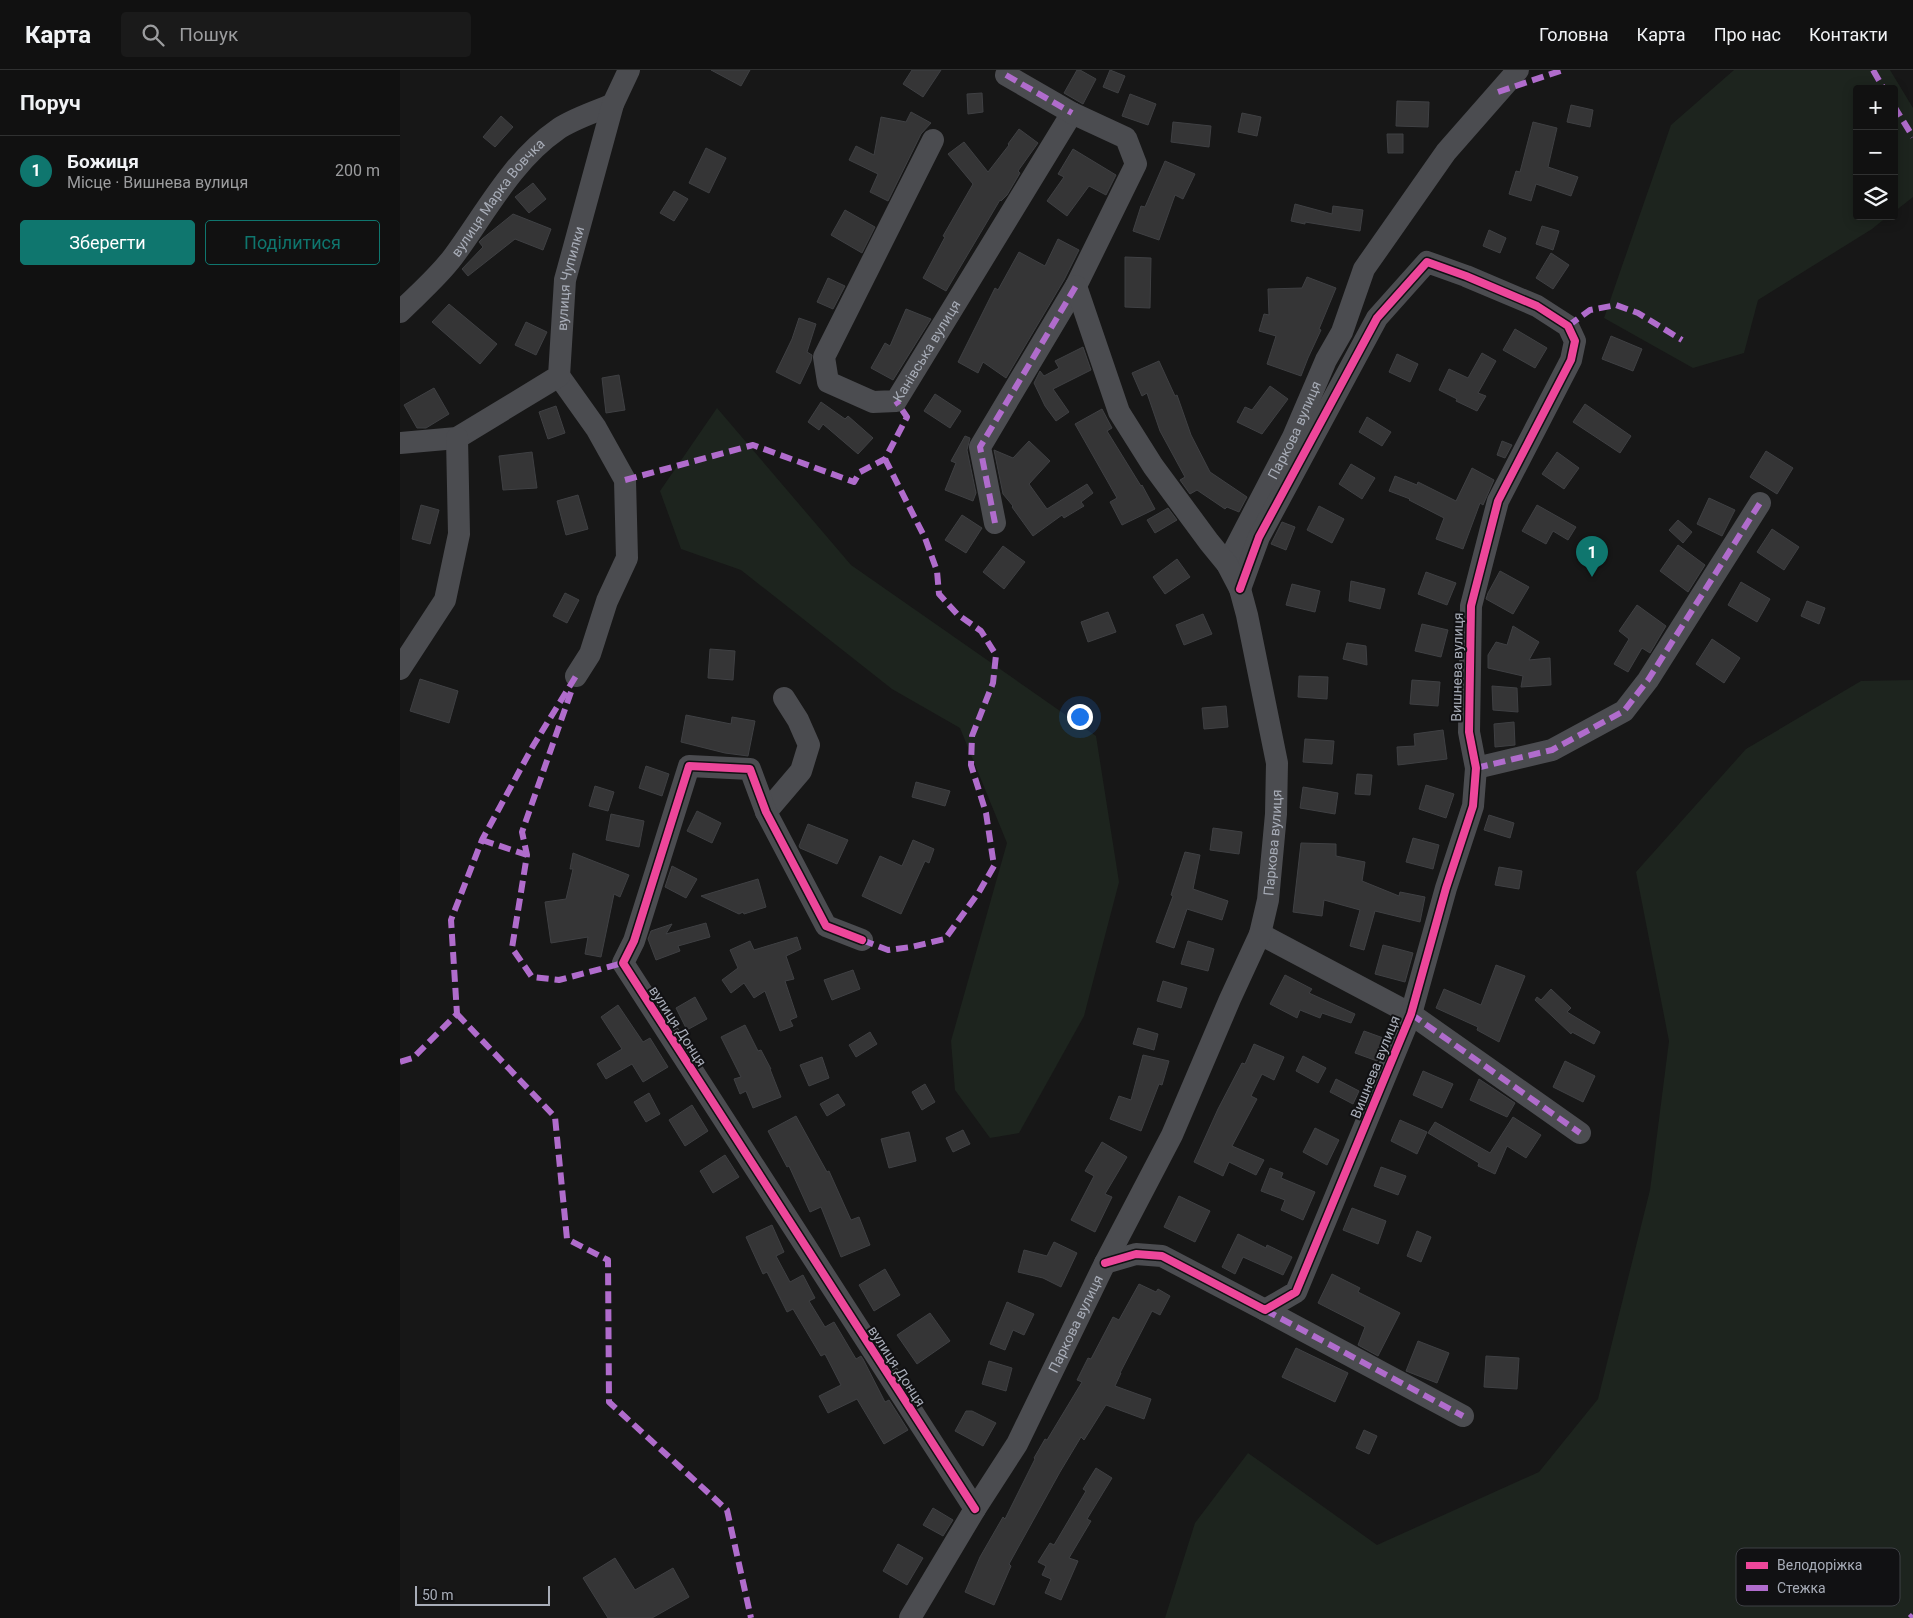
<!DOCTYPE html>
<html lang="uk">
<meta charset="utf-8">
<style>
:root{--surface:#111;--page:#1a1a1a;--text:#f1f3f6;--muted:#9c9d9f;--line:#303131;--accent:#0f766e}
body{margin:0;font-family:Roboto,sans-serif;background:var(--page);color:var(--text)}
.controls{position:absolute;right:15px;top:15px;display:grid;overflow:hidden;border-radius:5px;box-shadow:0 2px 12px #0003}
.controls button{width:45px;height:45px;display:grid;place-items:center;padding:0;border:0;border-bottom:1px solid var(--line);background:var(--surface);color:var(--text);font:25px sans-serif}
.scale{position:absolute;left:15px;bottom:12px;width:135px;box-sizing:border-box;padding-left:5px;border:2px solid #a8adb8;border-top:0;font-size:14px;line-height:18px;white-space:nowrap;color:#a8adb8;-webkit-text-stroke:4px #111113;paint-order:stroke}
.you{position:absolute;left:679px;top:646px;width:18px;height:18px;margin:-12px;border:4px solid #fff;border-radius:50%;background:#1a73e8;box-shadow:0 0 0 8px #1a73e833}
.badge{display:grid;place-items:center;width:32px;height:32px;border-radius:50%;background:var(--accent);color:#fff;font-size:16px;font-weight:700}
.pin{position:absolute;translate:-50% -41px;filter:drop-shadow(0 1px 2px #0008)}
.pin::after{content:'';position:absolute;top:26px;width:18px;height:15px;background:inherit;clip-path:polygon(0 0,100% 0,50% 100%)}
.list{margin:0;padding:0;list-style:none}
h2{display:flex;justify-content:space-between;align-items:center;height:65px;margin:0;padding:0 20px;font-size:21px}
h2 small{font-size:16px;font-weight:400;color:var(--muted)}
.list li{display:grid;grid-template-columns:32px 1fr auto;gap:15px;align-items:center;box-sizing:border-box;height:70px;padding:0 20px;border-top:1px solid var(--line)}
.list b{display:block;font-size:19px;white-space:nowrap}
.list p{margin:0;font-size:16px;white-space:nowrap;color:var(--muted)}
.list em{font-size:16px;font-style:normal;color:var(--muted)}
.actions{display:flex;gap:10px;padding:15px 20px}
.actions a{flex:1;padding:11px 0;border:1px solid var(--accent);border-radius:5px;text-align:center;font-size:18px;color:var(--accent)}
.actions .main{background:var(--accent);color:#fff}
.icon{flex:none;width:28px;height:28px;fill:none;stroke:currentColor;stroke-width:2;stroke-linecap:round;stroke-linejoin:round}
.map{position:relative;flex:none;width:1513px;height:1548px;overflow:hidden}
header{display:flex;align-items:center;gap:30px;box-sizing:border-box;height:70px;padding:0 25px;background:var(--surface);border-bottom:1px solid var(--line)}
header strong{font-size:24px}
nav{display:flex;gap:28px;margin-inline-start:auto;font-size:18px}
.search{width:350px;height:45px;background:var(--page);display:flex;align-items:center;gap:12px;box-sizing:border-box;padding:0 18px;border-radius:5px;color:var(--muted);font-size:19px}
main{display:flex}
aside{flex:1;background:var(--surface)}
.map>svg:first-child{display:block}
</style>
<header>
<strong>Карта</strong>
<div class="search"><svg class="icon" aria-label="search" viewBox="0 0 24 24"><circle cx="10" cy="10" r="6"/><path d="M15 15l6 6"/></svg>Пошук</div>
<nav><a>Головна</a><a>Карта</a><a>Про нас</a><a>Контакти</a></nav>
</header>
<main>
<aside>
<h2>Поруч<small></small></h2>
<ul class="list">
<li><span class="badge">1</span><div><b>Божиця</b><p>Місце · Вишнева вулиця</p></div><em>200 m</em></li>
</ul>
<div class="actions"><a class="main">Зберегти</a><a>Поділитися</a></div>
</aside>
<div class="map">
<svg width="1513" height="1548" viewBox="0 0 1513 1548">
<rect width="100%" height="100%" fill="#171717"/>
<g fill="#1d241e">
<polygon points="1334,0 1490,0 1513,38 1513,127 1494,142 1494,19 1457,19 1457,146 1488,146 1472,159 1358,230 1344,283 1293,298 1204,248 1271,55"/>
<polygon points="317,338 451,495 696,666 719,812 684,946 619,1063 590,1068 555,1020 551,971 607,773 560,658 492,619 341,500 281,479 260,421"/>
<polygon points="1513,610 1513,1548 765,1548 795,1453 848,1383 977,1475 1139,1402 1198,1329 1250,1120 1269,971 1236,802 1346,679 1461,611"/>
</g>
<g fill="#353536" stroke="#3f4043">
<polygon points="311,0 350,0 341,16"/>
<polygon points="512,0 541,0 523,27 503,14"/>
<polygon points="677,0 680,0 696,9 683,34 664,23"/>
<polygon points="710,0 725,6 718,23 703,17"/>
<polygon points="582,23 583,42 568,44 567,24"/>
<polygon points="730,24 756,34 748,55 722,46"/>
<polygon points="997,31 1029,32 1028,57 996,56"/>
<polygon points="1171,35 1193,40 1190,57 1167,52"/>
<polygon points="511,42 531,53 521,64 488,131 470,122 478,104 449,90 456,76 474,85 481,47 506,52"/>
<polygon points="842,43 861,47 857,66 838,62"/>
<polygon points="101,46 113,57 95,77 83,67"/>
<polygon points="773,52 811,56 809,77 771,72"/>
<polygon points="1133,52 1157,58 1148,97 1178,107 1171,126 1136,114 1131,131 1109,124 1116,101 1120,102"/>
<polygon points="619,59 638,73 618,101 620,103 607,125 601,131 600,130 546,221 523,208 545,167 543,166 573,114 548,84 564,72 588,102 609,75 608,74"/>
<polygon points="987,64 1003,64 1003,83 988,83"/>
<polygon points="306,78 326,88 309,123 289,113"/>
<polygon points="673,79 716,105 706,125 689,116 667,146 647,131 664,107 658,104"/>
<polygon points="765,91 795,104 783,129 775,125 759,170 733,161 741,136 745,137"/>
<polygon points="133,113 146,129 129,143 115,127"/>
<polygon points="274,121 288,129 274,151 260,143"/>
<polygon points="895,134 932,144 933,136 963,140 960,161 905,152 905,154 891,151"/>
<polygon points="445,140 475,157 462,183 431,165"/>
<polygon points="113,144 151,159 143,180 115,169 68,206 62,199 83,177 79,172 82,169"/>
<polygon points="1142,156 1159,161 1153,180 1136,174"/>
<polygon points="1089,160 1106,168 1100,183 1083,176"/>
<polygon points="658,169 679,180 664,210 606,308 583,292 578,303 558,292 595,218 598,220 619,182 645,196"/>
<polygon points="1151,183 1169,195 1153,219 1136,208"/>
<polygon points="725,187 751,188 750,238 725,237"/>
<polygon points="907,207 936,218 919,259 921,260 908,288 901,306 867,294 876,266 859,261 864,244 869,245 868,219 902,218"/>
<polygon points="428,208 445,216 433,239 417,232"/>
<polygon points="49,234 97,274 80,294 32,252"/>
<polygon points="506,239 531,249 493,310 471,298 485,273 490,276"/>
<polygon points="399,248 416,254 407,282 412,285 411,291 400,314 376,302 392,269"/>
<polygon points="126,252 147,262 136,285 115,275"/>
<polygon points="1115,259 1147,278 1135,298 1103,280"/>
<polygon points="1211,266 1242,279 1233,301 1202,289"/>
<polygon points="683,277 691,300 653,319 669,342 656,351 645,336 634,313 640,301 644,306 659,298 655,291"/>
<polygon points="1082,283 1096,291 1078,323 1086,326 1077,341 1056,331 1057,329 1039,320 1049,299 1068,308"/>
<polygon points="997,284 1018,294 1010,312 989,302"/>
<polygon points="759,291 775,326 777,325 791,365 810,402 847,427 839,442 827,437 825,439 797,420 790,424 780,410 785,407 760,361 747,323 742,326 732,303"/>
<polygon points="219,305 225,340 206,343 202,308"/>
<polygon points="870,316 888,329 862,364 837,352 845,337 852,340"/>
<polygon points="34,318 49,344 26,358 17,358 4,335"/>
<polygon points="535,324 561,341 550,358 524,341"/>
<polygon points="421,332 445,349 448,346 473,368 458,384 423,354 419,360 408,352"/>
<polygon points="1185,334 1231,366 1220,383 1173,352"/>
<polygon points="156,336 165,363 148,369 139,342"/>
<polygon points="702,339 712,358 707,361 741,416 742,415 755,439 722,455 710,432 717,428 675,354"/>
<polygon points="967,347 991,362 982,376 959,362"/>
<polygon points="565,366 570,368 567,380 576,423 573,431 545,420 556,393 551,391"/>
<polygon points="629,371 650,391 629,414 647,439 687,414 693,423 681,432 684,436 664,448 662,445 633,466 612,437 613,436 603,424 594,380 613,388"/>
<polygon points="1102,371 1112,375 1105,388 1097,385"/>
<polygon points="1366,381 1393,398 1377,424 1350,407"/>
<polygon points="132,382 137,418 103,420 99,386"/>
<polygon points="1157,382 1179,398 1164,419 1142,404"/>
<polygon points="951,394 975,408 962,429 939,414"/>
<polygon points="1072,398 1094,410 1083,435 1080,433 1063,479 1036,469 1044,448 1009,430 1010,429 989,421 995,406 1017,415 1018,412 1056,431"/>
<polygon points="178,425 188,459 166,465 157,431"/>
<polygon points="1309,428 1335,440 1322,466 1297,454"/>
<polygon points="21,435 39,440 30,474 12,469"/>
<polygon points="1137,435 1176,457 1168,470 1153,461 1146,474 1122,461"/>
<polygon points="919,436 944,449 932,473 907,460"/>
<polygon points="768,438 777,450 755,463 747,450"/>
<polygon points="562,445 582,458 566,483 545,470"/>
<polygon points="1278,450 1292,462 1283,473 1269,460"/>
<polygon points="882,452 895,457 886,480 871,474"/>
<polygon points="1372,459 1399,477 1384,500 1357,482"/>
<polygon points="1278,475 1305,495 1288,522 1260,501"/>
<polygon points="603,476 625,492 604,519 583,502"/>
<polygon points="777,489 790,507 765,524 753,507"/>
<polygon points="1100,501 1129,517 1113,544 1086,529 1088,523"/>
<polygon points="1026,502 1056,513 1047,535 1018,524"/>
<polygon points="951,511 985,519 980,539 949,531"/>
<polygon points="1341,512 1370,529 1357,552 1328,535"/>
<polygon points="892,514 920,521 915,542 886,535"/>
<polygon points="165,523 179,530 167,553 153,546"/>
<polygon points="1407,531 1425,538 1419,554 1401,546"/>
<polygon points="1237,535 1266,556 1250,583 1242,578 1228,602 1214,594 1229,569 1219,561"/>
<polygon points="708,542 716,562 688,572 681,552"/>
<polygon points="803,544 812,564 784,575 776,555"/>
<polygon points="1022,554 1048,560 1041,587 1015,581"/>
<polygon points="1113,556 1139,572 1129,590 1150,588 1151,615 1121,617 1123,606 1088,598 1088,585 1096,572 1107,575"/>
<polygon points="1312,569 1340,588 1324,613 1296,594"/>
<polygon points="947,573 966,576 967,595 943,589"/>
<polygon points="310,579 335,581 333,610 308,608"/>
<polygon points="899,606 928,607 927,629 898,627"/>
<polygon points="20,609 58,621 49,653 10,641"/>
<polygon points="1012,610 1040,612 1038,636 1010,634"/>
<polygon points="1092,616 1117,618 1118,642 1093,640"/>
<polygon points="826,636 828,657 804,659 802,638"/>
<polygon points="286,645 331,654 332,647 355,651 348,686 325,683 281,672"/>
<polygon points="1114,652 1115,675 1095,677 1094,654"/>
<polygon points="1043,660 1047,689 998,695 997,677 1015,676 1014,664"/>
<polygon points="905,669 934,671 932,694 903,692"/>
<polygon points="246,696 269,704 262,726 239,718"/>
<polygon points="957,704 972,705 970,725 955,724"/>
<polygon points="516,712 550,721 545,736 512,727"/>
<polygon points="1026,715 1054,724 1046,748 1019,739"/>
<polygon points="195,716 214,722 208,741 189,736"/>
<polygon points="903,717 938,723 935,744 900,738"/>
<polygon points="297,741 321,753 312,773 287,761"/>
<polygon points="211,744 244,751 239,777 206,770"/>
<polygon points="1089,745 1114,753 1110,768 1084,760"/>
<polygon points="408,754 448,770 437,794 400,778 399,776"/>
<polygon points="813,758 842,762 839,784 810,780"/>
<polygon points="1013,768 1039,775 1033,799 1006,792"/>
<polygon points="513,770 534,779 529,793 525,791 501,844 462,826 480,786 502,796"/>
<polygon points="901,773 936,774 936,786 965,792 962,811 999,826 1000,822 1025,827 1020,852 975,841 964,880 950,876 960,840 924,830 922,846 893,842"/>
<polygon points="785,782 800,785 793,819 828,831 822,850 787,839 774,878 756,872 773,826 771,825"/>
<polygon points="173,783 229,805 220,827 214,824 201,887 185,884 188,867 151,873 145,832 166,829 173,799 170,799"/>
<polygon points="272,796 297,809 286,828 265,817"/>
<polygon points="1099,797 1122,801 1119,819 1095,815"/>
<polygon points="358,809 366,837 344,844 343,842 339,844 301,826"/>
<polygon points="306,853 310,867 278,876 280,881 256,890 248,869 251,861 272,854 266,864"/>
<polygon points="397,867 401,879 386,886 394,909 385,911 397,947 390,950 393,956 380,961 365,921 354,928 344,913 331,923 322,910 338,898 330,880 350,871 354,880"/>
<polygon points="788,871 814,879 808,901 781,894"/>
<polygon points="983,875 1013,883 1005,912 975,904"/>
<polygon points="1096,895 1125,906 1099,972 1077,960 1078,957 1036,938 1044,919 1081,935"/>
<polygon points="453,900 460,919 432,930 424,910"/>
<polygon points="885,905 912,919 909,923 955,944 951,953 922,943 920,948 900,940 897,948 870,934"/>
<polygon points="763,911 787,918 781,938 757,931"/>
<polygon points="1151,919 1171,938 1167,942 1200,962 1194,974 1172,962 1171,964 1135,930 1137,927 1141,930"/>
<polygon points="295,927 307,949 287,960 276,938"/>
<polygon points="218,935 243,972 250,968 268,997 243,1012 232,994 206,1009 197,994 222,979 201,947"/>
<polygon points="345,955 358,981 361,980 371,999 370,999 381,1027 353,1038 346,1021 340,1024 334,1009 341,1007 321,967"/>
<polygon points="738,958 758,964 754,980 733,974"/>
<polygon points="964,961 986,969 977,991 955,983"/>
<polygon points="470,962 477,974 456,987 449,975"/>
<polygon points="854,974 884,987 874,1010 862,1004 851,1026 857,1029 832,1076 864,1090 856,1105 829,1092 823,1106 794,1092 818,1039 842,993 845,994"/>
<polygon points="743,985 769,991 762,1015 759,1014 741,1061 710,1049 719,1026 731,1030"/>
<polygon points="903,986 926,998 918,1013 896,1001"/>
<polygon points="422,987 429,1008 409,1016 400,995"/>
<polygon points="1165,991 1195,1006 1183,1032 1153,1017"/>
<polygon points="1023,1001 1053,1014 1042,1038 1013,1025"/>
<polygon points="936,1009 959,1021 953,1034 930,1022"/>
<polygon points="1079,1009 1115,1033 1107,1047 1070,1030"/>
<polygon points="525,1014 535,1032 522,1040 512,1022"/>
<polygon points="249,1023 260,1044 246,1052 234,1032"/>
<polygon points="438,1024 445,1035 427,1046 420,1034"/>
<polygon points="292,1035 308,1061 285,1076 269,1050"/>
<polygon points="396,1046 427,1102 429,1101 451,1150 459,1147 470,1175 441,1187 421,1137 410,1142 389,1096 387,1097 368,1061"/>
<polygon points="1113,1047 1141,1065 1126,1088 1107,1076 1095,1104 1078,1096 1079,1093 1028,1063 1035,1052 1090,1083"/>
<polygon points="1000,1050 1027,1062 1017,1084 991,1071"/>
<polygon points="915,1058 939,1070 927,1095 903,1082"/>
<polygon points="563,1060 570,1074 553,1082 546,1068"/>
<polygon points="509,1062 516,1091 489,1098 481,1069"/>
<polygon points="702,1072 727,1087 705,1124 712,1127 695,1162 671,1150 694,1106 685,1101"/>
<polygon points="325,1085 339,1107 313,1123 300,1101"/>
<polygon points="981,1097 1006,1106 998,1125 974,1116"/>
<polygon points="870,1098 883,1103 881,1108 915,1122 903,1150 881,1140 885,1130 861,1121"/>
<polygon points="779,1126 810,1141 795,1172 764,1157"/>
<polygon points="952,1138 986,1151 978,1174 943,1160"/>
<polygon points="372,1155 384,1182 376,1186 390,1212 403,1205 415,1228 409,1231 425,1257 434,1252 456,1289 461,1286 463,1289 485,1332 489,1330 508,1360 484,1374 457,1329 428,1343 419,1326 441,1315 425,1284 421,1286 393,1239 387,1242 367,1202 363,1204 346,1167"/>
<polygon points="1017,1161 1031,1167 1021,1192 1007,1186"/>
<polygon points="838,1164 866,1178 867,1175 892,1187 883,1205 843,1187 835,1204 822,1197"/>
<polygon points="654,1172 677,1183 661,1217 643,1208 618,1202 624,1180 647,1186"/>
<polygon points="485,1199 500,1225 474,1241 459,1215"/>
<polygon points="932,1204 960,1218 958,1222 1000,1243 978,1286 958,1275 965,1257 918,1233"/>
<polygon points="739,1214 756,1222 758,1219 770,1226 760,1245 752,1241 720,1303 721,1303 715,1316 751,1329 744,1349 706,1335 684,1370 681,1367 660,1402 609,1494 611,1496 594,1535 565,1522 580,1487 603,1447 605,1449 635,1389 634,1388 645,1369 647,1370 682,1312 677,1310 688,1288 691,1289 713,1247 719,1250"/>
<polygon points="607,1232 634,1244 624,1265 613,1260 605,1280 590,1274"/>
<polygon points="530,1243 550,1271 517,1294 497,1265"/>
<polygon points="1018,1271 1049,1283 1037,1313 1006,1301"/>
<polygon points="896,1278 948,1303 935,1332 882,1307"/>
<polygon points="1086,1286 1119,1288 1117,1319 1084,1317"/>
<polygon points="589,1291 612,1298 606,1321 582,1314"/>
<polygon points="566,1341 572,1341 596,1353 583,1376 555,1361"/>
<polygon points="964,1360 977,1366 969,1384 956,1378"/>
<polygon points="696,1398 712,1408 687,1449 691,1451 669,1488 678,1491 661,1530 645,1523 651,1509 642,1505 646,1496 638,1492 650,1473 654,1475 686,1421 683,1419"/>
<polygon points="533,1438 553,1450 543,1466 523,1455"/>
<polygon points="498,1474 523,1488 507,1515 483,1501"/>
<polygon points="215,1488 235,1520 273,1498 289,1527 252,1548 208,1548 183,1508"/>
</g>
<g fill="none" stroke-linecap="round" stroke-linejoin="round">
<g stroke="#4b4c50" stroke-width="22">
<path id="s1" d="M 533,70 L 424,287 L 428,312 L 473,332 L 496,331 L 672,43"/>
<path id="s2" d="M 0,242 C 18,224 38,207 53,187 C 85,144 112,91 157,60 C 172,49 196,42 213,34"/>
<polyline points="159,306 196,358 225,410 227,488 207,531 190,584 176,606"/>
<path id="s3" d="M 0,373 L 57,368 L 159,306 L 165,210 L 213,34 L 229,0"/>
<polyline points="595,453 580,377 676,216 736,94 726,68 672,43 606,5"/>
<path id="s4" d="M 827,494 L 893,367 L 926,290 L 942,262 L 964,199 L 1046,82 L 1118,0"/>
<polyline points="0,599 45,530 59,464 57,368"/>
<polyline points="1076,698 1152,680 1224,641 1248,610 1360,433"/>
<polyline points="366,742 401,701 409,675 398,650 384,628"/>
<polyline points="860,864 1011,944 1180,1063"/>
<polyline points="462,870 426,856 366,742 350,699 289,696 234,871 223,893 575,1439"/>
<polyline points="705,1193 736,1184 762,1186 865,1240 896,1222 1011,944 1046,818 1073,736 1076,698 1069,662 1071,536 1098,431 1171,290 1175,271 1168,256 1137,236 1066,206 1027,192 977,248 859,467 840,519"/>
<polyline points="865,1240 1063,1346"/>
<path id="s5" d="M 510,1548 L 575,1439 L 617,1374 L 705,1193 L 772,1065 L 830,929 L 860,864 L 868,830 L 876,744 L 877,693 L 847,545 L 840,519 L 827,494 L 809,472 L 753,396 L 719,342 L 676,216"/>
</g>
<g stroke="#b06ccc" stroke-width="6" stroke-dasharray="12 6" stroke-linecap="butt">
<polyline points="1473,0 1484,19"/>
<polyline points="606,5 672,43"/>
<polyline points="1098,22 1163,0"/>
<polyline points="1494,36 1513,67"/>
<polyline points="1168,256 1190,240 1216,235 1238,243 1282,270"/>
<polyline points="225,410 353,375 454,412 460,402 485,389 507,347 496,331"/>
<polyline points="595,453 580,377 676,216"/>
<polyline points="171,622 122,762 127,785 112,878 132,907 159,910 223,893"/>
<polyline points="1076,698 1152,680 1224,641 1248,610 1360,433"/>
<polyline points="82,770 127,785"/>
<polyline points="462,870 488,880 511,877 545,869 579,822 594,796 586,743 571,695 572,666 593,613 596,585 581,561 557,544 539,524 537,501 525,468 485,389"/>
<polyline points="57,944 155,1047 167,1169 208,1190 209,1332 327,1440 351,1548"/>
<polyline points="1011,944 1180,1063"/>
<polyline points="0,992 13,988 57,944 51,850 82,770 133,676 176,606"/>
<polyline points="865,1240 1063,1346"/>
<polyline points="1510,1548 1513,1545"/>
</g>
<defs>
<g id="cycleway">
<polyline points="462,870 426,856 366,742 350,699 289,696 234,871 223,893 575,1439"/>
<polyline points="705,1193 736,1184 762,1186 865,1240 896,1222 1011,944 1046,818 1073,736 1076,698 1069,662 1071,536 1098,431 1171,290 1175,271 1168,256 1137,236 1066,206 1027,192 977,248 859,467 840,519"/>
</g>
</defs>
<use href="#cycleway" stroke="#111113" stroke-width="11"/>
<use href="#cycleway" stroke="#ed469a" stroke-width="8"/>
</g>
<g text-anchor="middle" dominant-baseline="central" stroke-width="4" stroke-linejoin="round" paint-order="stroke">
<g font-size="14" fill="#a8adb8" stroke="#111113">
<text stroke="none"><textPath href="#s2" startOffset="151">вулиця Марка Вовчка</textPath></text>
<text stroke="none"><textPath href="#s3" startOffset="275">вулиця Чупилки</textPath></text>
<text stroke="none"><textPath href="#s1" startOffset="399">Канівська вулиця</textPath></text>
<text stroke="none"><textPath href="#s4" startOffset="150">Паркова вулиця</textPath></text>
<text transform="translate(1057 597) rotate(-89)">Вишнева вулиця</text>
<text stroke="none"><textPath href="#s5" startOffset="862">Паркова вулиця</textPath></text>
<text transform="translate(278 956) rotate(57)">вулиця Донця</text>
<text transform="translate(975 997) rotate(-68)">Вишнева вулиця</text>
<text stroke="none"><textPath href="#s5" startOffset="338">Паркова вулиця</textPath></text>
<text transform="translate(497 1296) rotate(57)">вулиця Донця</text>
</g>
</g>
<rect x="1336" y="1478" width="164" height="58" rx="8" fill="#111113" stroke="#3e4045" stroke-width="1"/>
<rect x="1346" y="1492" width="22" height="7" fill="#ed469a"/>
<rect x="1346" y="1515" width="22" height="6" fill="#b06ccc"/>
<g font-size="14" fill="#a8adb8">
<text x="1377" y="1500">Велодоріжка</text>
<text x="1377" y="1523">Стежка</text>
</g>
</svg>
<div class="controls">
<button>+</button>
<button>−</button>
<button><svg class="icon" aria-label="layers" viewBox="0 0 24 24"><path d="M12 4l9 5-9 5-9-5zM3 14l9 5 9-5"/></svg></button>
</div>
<div class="scale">50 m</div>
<div class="you"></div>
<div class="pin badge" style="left:1192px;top:507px">1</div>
</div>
</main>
